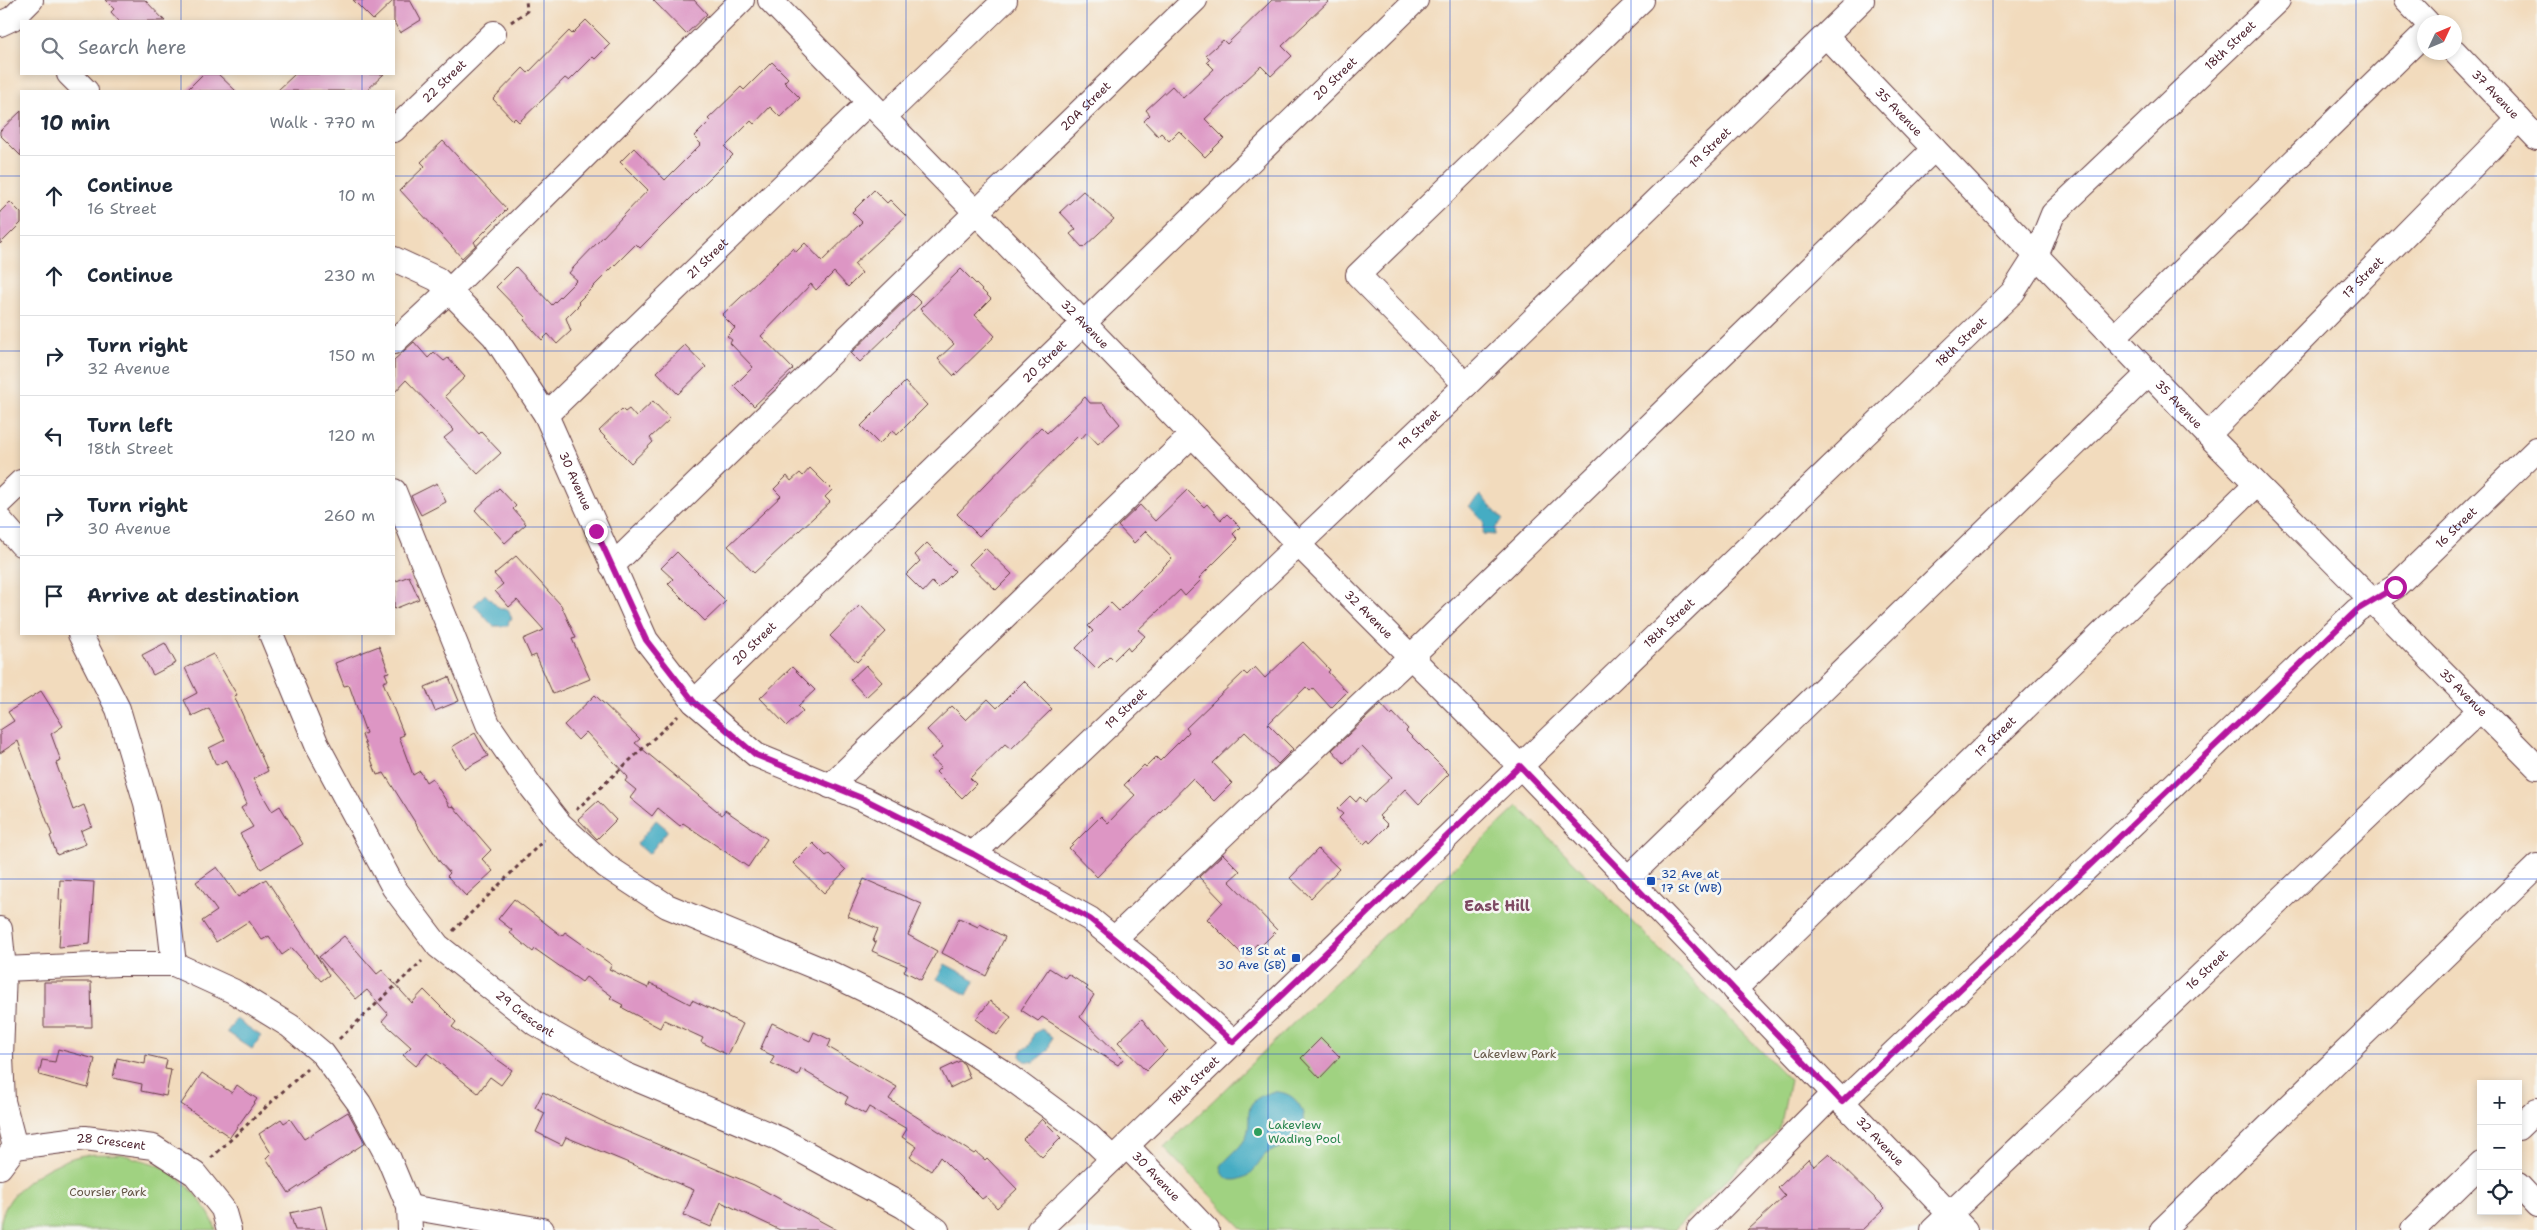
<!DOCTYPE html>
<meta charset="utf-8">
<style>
:root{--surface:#fff;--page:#f2f2f3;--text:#1f2937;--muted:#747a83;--line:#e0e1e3}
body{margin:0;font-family:"Shantell Sans",sans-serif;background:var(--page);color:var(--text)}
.controls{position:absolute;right:15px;bottom:15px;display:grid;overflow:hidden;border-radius:0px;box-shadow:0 2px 8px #0003}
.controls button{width:45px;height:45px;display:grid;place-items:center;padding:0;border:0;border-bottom:1px solid var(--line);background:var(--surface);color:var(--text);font:25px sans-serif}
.compass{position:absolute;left:2417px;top:15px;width:45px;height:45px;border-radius:50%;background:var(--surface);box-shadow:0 2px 8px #0003;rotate:46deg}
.stop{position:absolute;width:15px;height:15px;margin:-11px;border:4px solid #b5179e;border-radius:50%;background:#fff}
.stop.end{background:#b5179e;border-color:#fff;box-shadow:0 1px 5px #0008}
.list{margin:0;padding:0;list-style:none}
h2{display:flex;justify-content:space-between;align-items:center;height:65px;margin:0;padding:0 20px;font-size:21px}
h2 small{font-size:16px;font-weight:400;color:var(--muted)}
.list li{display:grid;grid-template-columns:32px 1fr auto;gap:15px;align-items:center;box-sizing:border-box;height:80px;padding:0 20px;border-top:1px solid var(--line)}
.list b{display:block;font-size:19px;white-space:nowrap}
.list p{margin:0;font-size:16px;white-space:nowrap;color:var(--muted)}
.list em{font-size:16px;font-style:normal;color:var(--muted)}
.icon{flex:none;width:28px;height:28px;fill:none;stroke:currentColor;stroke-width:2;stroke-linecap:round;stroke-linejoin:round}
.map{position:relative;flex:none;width:2537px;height:1230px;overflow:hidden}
.search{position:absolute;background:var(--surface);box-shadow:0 2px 8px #0003;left:20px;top:20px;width:375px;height:55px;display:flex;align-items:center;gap:12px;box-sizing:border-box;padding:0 18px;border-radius:0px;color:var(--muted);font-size:19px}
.panel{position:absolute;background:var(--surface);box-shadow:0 2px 8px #0003;left:20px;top:90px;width:375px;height:545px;border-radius:0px}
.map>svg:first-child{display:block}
</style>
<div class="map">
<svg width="2537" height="1230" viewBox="0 0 2537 1230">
<rect width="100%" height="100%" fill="#f6f6f2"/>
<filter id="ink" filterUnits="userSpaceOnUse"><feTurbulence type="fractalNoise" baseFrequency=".02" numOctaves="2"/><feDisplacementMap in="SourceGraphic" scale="10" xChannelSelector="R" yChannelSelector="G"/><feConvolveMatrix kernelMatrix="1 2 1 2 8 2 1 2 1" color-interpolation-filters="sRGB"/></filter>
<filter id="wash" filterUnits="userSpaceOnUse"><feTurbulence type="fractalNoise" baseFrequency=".0096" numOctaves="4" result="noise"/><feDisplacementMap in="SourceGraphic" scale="20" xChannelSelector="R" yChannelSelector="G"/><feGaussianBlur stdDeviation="1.12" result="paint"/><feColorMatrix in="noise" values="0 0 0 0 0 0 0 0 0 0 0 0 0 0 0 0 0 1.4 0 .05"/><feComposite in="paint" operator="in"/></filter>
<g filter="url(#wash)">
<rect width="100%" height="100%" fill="#f2dbbd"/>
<g fill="#a0d281" stroke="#757856">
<polygon points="1518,806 1790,1080 1780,1128 1674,1230 1244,1230 1164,1148"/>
<path d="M 121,1154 C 133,1158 146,1161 158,1165 C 180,1174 210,1207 216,1230 L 0,1230 C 0,1192 46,1165 79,1156 C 91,1153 108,1155 121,1154 Z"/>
</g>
<g fill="#44acc3" stroke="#476677">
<polygon points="1480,495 1503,520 1496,527 1495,535 1483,534 1484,522 1469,506"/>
<polygon points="485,594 500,609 508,609 512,619 509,620 508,626 493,626 474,605"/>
<polygon points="656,820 668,830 649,854 637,844"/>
<polygon points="945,964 975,980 967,995 937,979"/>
<polygon points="236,1019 261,1036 252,1049 227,1032"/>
<polygon points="1042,1029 1052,1037 1048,1050 1034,1062 1024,1061 1020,1056 1021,1051 1030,1045 1034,1033"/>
<path d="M 1271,1092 C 1282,1091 1291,1094 1298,1103 C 1310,1120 1301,1138 1283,1147 C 1278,1149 1271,1151 1266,1154 C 1261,1158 1258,1165 1254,1170 C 1243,1182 1223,1186 1221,1166 C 1228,1157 1240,1148 1245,1139 C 1256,1117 1236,1104 1271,1092 Z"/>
</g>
<g id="blocks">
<g fill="#dd96c4">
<polygon points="105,0 145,0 165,21 119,21 111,12 114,9"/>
<polygon points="353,0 410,0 421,20 400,33 394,22 394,0 373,20"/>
<polygon points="653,0 694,0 707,14 686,34"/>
<polygon points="1272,0 1330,0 1282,46 1292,56 1271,76 1261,66 1205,119 1224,138 1205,157 1179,131 1169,141 1161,133 1158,136 1144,121 1150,115 1146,110 1172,86 1183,98 1214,69 1207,62 1210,59 1206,55 1223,40 1227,44"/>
<polygon points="586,20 610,44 595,59 593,57 569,81 565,78 519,122 515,118 513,120 493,99 523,68 528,73 569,31 572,34"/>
<polygon points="772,62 788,78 784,82 800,98 780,117 770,107 754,124 751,121 725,147 733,155 640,248 636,244 578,302 580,304 566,318 571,331 557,344 548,334 542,340 524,320 526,318 496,287 516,267 552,305 577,280 569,273 574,267 648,190 620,162 634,148 665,180 701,144 694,137 710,121 708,119 741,87 744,90"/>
<polygon points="203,74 218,74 236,91 186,91"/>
<polygon points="295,74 384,74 366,91 277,91"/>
<polygon points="21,111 21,156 0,135 0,131"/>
<polygon points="443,141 507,209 474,242 476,245 462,258 400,190 425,166 421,162"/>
<polygon points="874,190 887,203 890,200 906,216 854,264 862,273 848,287 834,272 816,290 811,284 761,336 793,369 754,406 734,386 753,367 730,343 732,340 727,336 735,328 722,315 793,248 796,252 805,243 822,261 862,222 852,212"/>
<polygon points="1083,191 1114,219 1083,248 1070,234 1076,229 1060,212"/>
<polygon points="10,202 21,213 21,223 0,244 0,212"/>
<polygon points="961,269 991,299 975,315 995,336 954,376 938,359 954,344 920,309"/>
<polygon points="912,294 921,303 860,362 851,353"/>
<polygon points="414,342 428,358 434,352 444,361 448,358 465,377 445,396 479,434 481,432 501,453 478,474 444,438 454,430 406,380 394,393 394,360"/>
<polygon points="685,345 706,367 678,394 657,372"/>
<polygon points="905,382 927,405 897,435 893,430 879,444 861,426"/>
<polygon points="1085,397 1090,403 1103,403 1120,424 1098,444 1087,432 1081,439 1078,436 979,536 957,514 1041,427 1047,433"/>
<polygon points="653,401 670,419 650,438 653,442 631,463 599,431 622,409 625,412 629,409 636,417"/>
<polygon points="810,468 832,490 825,497 830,502 754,573 728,546 781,496 774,489 787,476 791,481 800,473 803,476"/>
<polygon points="437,483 446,502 421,515 411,496"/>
<polygon points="499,488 516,506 513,509 526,524 505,543 475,510"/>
<polygon points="1187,490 1204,507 1207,504 1221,520 1227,514 1240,527 1233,534 1238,539 1199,578 1201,580 1185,596 1180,590 1138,630 1145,636 1130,651 1127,647 1114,660 1110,656 1097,669 1076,648 1093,631 1088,626 1111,603 1119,611 1172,558 1146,531 1134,543 1118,526 1140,505 1155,521"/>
<polygon points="927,543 955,571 938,588 932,582 923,592 906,575 920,561 915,555"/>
<polygon points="985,548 1012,574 996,590 969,564"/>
<polygon points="677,552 726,601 705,621 668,584 673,579 661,568"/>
<polygon points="516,556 561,605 576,638 572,639 590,679 553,694 536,655 531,657 523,639 544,630 517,600 509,607 495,591 503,584 494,574"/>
<polygon points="409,576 419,599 394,609 394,582"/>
<polygon points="860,605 886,632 857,662 830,636"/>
<polygon points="1303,642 1330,670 1328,672 1347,692 1331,708 1313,688 1310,691 1306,687 1268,724 1293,749 1278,764 1245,732 1213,763 1232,783 1214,801 1192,779 1097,877 1069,848 1101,816 1108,823 1135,795 1124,785 1144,765 1146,767 1156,757 1160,761 1189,732 1186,728 1244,672 1247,675 1255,667 1265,678"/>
<polygon points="165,643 176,663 153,675 142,655"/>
<polygon points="379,646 389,672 385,673 388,680 383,682 404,735 399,737 413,775 420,771 426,782 432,778 450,807 453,806 491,850 482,859 493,871 466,896 447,876 450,873 440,862 384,773 377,775 362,735 366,733 349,685 344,686 335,663"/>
<polygon points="213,654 237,695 234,696 268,771 253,779 272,811 280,806 303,844 261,869 240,834 253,827 241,808 247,804 227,760 216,765 209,748 225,740 209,708 192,716 184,700 197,693 185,668"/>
<polygon points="866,665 882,682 866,697 850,680"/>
<polygon points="792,667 815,690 798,706 803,711 787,726 760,698"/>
<polygon points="449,677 459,701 435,711 425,687"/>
<polygon points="1024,681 1052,709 1011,749 1005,744 970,778 976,784 962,798 936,772 941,767 931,758 943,747 927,730 952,706 966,720 988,699 997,708"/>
<polygon points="41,691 63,726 51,734 61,761 56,763 73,810 84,805 92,826 81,831 86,844 57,855 50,836 52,835 18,741 0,753 0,730 14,721 8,712"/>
<polygon points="595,695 640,739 635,743 722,815 725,810 767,839 748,867 683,823 680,826 658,808 652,816 630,798 636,790 625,781 628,777 586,732 578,740 564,725"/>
<polygon points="1381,704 1391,715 1393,713 1408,729 1406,731 1449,774 1419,804 1405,789 1379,816 1388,825 1370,843 1368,840 1364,844 1339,818 1343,814 1337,809 1350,796 1356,802 1360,797 1365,802 1392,777 1362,746 1344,763 1332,750"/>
<polygon points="475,733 488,756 465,769 452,747"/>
<polygon points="598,801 616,820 597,839 578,819"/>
<polygon points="813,843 826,856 829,854 846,870 824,893 793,863"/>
<polygon points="1318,849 1339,869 1311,898 1290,878"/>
<polygon points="1223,854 1240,871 1229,881 1277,930 1260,947 1257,944 1244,956 1207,919 1223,902 1199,877"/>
<polygon points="217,867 238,897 266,879 329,975 321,981 292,948 282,955 269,936 262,940 249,921 216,942 202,921 217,911 196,882"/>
<polygon points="864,879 922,904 908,935 937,951 921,980 904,971 907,966 872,951 876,942 873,941 878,929 848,916"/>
<polygon points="60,880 94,882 90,944 59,947 62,900 59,899"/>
<polygon points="514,899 562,936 565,932 612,965 609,969 648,988 650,983 690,1004 692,1000 743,1024 728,1055 701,1042 703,1038 664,1020 660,1028 621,1007 623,1005 610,998 612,996 586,977 582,982 535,949 533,952 510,933 512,930 498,919"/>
<polygon points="959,918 978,927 980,924 1005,937 986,976 942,953"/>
<polygon points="344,936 377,974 382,970 412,1003 424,990 456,1022 452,1027 512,1070 501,1085 490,1077 478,1093 427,1053 416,1066 403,1055 411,1047 382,1021 388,1014 367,990 356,999 319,957"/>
<polygon points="1049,968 1065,978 1068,974 1088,987 1086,989 1094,995 1080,1017 1123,1059 1118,1065 1042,1017 1038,1021 1021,1010"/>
<polygon points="44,982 91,982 92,1027 44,1027"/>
<polygon points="990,1001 1011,1017 997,1035 976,1019"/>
<polygon points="1142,1019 1167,1050 1146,1071 1118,1042"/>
<polygon points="772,1023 810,1041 814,1032 831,1040 828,1047 897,1087 889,1099 974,1154 976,1152 985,1160 987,1158 1017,1189 997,1208 986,1196 982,1199 940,1157 931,1171 910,1157 917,1147 902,1137 907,1129 869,1107 865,1114 845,1103 848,1097 801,1069 798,1076 771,1063 774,1056 760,1050"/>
<polygon points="1321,1038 1340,1057 1320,1078 1301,1058"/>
<polygon points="58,1049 95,1059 88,1088 39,1075 42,1060 55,1062"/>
<polygon points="146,1055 167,1060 165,1069 171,1070 166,1096 141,1091 142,1084 113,1078 117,1058 145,1064"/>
<polygon points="960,1061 964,1064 970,1078 950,1088 941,1070"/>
<polygon points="202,1073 232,1093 237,1085 257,1099 230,1137 181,1104"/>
<polygon points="543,1092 602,1121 754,1185 837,1230 780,1230 721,1202 711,1227 683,1215 694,1190 566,1137 562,1145 536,1132 545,1113 535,1108"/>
<polygon points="348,1112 365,1143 289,1193 266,1158 271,1153 259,1134 281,1119 284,1123 290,1119 304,1139"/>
<polygon points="1042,1119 1061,1138 1042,1157 1023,1139"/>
<polygon points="1829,1153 1885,1208 1862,1230 1748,1230 1785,1196 1778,1188 1808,1159 1814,1166"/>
<polygon points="321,1206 327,1230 295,1230 290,1213"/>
</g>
</g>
</g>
<g filter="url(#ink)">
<use href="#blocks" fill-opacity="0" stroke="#633b41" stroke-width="1"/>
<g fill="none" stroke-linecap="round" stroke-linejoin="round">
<defs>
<g id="minor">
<path id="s1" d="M 770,0 L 1298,544 L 1520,766 L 1965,1230"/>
<polyline points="2406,0 2427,22"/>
<polyline points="0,24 13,18 31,0"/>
<path id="s2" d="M 1826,36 L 2208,435 L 2537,767"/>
<path id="s3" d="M 2454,51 L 2537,138"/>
<polyline points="69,74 86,91"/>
<polyline points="884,117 1005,0"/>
<path id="s4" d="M 394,130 L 494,33"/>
<path id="s5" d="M 394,259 L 437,279 L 494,336 L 546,415 L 646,640 L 694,702 L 756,755 L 863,799 L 973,854 L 1090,919 L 1157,974 L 1233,1042"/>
<polyline points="2114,337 2424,34"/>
<polyline points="394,342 449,291 742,0"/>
<polyline points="1466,385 1358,275 1642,0"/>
<path id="s6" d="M 546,415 L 869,102"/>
<path id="s7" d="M 2208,435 L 2519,119"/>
<polyline points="394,491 488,724 532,788 560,824 606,866 667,906 832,974 904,1009 1004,1073 1089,1136 1113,1159"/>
<polyline points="0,502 21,482"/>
<polyline points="0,520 21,544"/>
<path id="s8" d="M 612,566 L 1195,0"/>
<polyline points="80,634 118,709 146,803 167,903 174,964"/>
<path id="s9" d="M 271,634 L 317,745 L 394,888 L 438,946 L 536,1024 L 624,1074 L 780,1139 L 903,1206 L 937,1230"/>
<path id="s10" d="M 694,702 L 1416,0"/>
<polyline points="830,786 1192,435"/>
<path id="s11" d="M 973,854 L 1466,385 L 1862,0"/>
<polyline points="1627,879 2149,373"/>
<polyline points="0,929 4,969 1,1057 3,1101 15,1147"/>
<polyline points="1114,939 1425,643 1934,149"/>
<polyline points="4,969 119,964 174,964 233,991 290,1026 323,1054 359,1103 389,1159 409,1207 410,1230"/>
<path id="s12" d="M 1734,990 L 2256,484"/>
<path id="s13" d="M 1842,1102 L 2357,610 L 2395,587 L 2537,449"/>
<polyline points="2518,1128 2537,1110"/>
<path id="s14" d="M 1127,1146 L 1207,1230"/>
<path id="s15" d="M 0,1167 L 15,1147 L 85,1138 L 153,1147 L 195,1174 L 223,1209 L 229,1230"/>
<polyline points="2518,1185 2537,1205"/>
<polyline points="409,1207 542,1230"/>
<path id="s16" d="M 1039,1230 L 2013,292 L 2036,256 L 2053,214 L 2278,0"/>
<polyline points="1699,1230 1834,1094"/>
<path id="s17" d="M 1933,1230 L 2480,710"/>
<polyline points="2162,1230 2537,866"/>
<polyline points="2413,1230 2481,1164"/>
</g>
</defs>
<use href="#minor" stroke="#633b41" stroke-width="26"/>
<g stroke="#633b41" stroke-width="3" stroke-dasharray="4 4" stroke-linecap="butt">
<polyline points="511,22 527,11 526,0"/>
<polyline points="576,810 678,716"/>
<polyline points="453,931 544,840"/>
<polyline points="339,1039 422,961"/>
<polyline points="211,1158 307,1069"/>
</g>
<use href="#minor" stroke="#fff" stroke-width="24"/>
</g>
</g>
<g fill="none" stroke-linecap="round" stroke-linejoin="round" filter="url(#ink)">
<polyline stroke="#b5179e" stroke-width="6" points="596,531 646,640 694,702 756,755 864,799 973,854 1090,919 1157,974 1233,1042 1520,766 1842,1102 2357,610 2395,587"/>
</g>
<path fill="none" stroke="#1d4ed8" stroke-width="1" stroke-opacity="0.55" d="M 181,0 L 181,21M 362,0 L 362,21M 544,0 L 544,1230M 725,0 L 725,1230M 906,0 L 906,1230M 1087,0 L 1087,1230M 1268,0 L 1268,1230M 1450,0 L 1450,1230M 1631,0 L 1631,1230M 1812,0 L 1812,1230M 1993,0 L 1993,1230M 2175,0 L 2175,1230M 2356,0 L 2356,1230M 181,74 L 181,91M 362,74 L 362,91M 0,176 L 21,176M 394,176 L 2537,176M 0,351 L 21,351M 394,351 L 2537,351M 0,527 L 21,527M 394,527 L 2537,527M 181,634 L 181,1230M 362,634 L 362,1230M 0,703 L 2537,703M 0,879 L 2537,879M 0,1054 L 2537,1054"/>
<g fill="#1a4fb4" stroke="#f6f6f2" stroke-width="2">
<rect x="1646" y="876" width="10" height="10" rx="2.5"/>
<rect x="1291" y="953" width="10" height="10" rx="2.5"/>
</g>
<circle fill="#2e9e5b" stroke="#f6f6f2" stroke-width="2" cx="1258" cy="1132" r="5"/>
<g text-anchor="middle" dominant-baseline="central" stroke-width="5" stroke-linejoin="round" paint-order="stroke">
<g font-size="12" fill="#4a1f2b" stroke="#f6f6f2">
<text stroke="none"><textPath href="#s16" startOffset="1685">18th Street</textPath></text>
<text stroke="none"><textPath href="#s10" startOffset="894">20 Street</textPath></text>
<text stroke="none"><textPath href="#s4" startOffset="70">22 Street</textPath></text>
<text stroke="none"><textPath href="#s3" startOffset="60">37 Avenue</textPath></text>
<text stroke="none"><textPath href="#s8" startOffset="660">20A Street</textPath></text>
<text stroke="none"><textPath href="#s2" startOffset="105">35 Avenue</textPath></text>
<text stroke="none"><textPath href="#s11" startOffset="1021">19 Street</textPath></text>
<text stroke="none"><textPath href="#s6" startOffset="225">21 Street</textPath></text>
<text stroke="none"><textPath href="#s7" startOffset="221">17 Street</textPath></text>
<text stroke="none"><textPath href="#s1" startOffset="452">32 Avenue</textPath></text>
<text stroke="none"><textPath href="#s16" startOffset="1280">18th Street</textPath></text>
<text stroke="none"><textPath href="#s10" startOffset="489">20 Street</textPath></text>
<text stroke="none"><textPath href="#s2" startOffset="510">35 Avenue</textPath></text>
<text stroke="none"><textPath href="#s11" startOffset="616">19 Street</textPath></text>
<text stroke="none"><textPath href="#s5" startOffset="295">30 Avenue</textPath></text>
<text stroke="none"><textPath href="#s13" startOffset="842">16 Street</textPath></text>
<text stroke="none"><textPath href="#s1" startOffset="858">32 Avenue</textPath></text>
<text stroke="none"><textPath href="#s16" startOffset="875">18th Street</textPath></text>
<text stroke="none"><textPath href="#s10" startOffset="84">20 Street</textPath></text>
<text stroke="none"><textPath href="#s2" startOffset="915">35 Avenue</textPath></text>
<text stroke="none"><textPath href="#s11" startOffset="211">19 Street</textPath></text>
<text stroke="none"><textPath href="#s12" startOffset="364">17 Street</textPath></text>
<text stroke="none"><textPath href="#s17" startOffset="378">16 Street</textPath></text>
<text stroke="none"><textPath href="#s9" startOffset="466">29 Crescent</textPath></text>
<text stroke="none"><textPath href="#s16" startOffset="215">18th Street</textPath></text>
<text stroke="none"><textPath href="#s1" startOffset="1592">32 Avenue</textPath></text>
<text stroke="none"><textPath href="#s15" startOffset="122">28 Crescent</textPath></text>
<text stroke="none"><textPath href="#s14" startOffset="42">30 Avenue</textPath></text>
</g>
<g font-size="12" fill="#164399" stroke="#f6f6f2" text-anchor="start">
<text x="1661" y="874">32 Ave at<tspan x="1661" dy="14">17 St (WB)</tspan></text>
<text x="1286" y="951" text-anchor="end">18 St at<tspan x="1286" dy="14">30 Ave (SB)</tspan></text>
</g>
<g font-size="12" fill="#645545" stroke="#f6f6f2">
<text x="1515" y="1054">Lakeview Park</text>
<text x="108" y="1192">Coursier Park</text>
</g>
<g font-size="12" fill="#27864d" stroke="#f6f6f2" text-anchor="start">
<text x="1268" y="1125">Lakeview<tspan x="1268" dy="14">Wading Pool</tspan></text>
</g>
<g font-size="15" font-weight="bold" fill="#7d4961" stroke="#f6f6f2">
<text x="1497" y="906">East Hill</text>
</g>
</g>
</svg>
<div class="controls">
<button>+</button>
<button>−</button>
<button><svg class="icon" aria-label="locate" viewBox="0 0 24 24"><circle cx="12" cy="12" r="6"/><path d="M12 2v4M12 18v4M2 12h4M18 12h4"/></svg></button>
</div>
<svg class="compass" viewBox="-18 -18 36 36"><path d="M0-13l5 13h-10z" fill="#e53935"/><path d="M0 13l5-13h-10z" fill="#747a83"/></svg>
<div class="stop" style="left:2395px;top:587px"></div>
<div class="stop end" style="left:596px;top:531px"></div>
<div class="search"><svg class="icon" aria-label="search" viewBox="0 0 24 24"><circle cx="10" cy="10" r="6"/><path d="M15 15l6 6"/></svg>Search here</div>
<section class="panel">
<h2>10 min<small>Walk · 770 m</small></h2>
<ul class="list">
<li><svg class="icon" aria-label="ahead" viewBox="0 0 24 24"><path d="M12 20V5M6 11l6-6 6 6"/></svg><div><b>Continue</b><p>16 Street</p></div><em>10 m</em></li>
<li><svg class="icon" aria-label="ahead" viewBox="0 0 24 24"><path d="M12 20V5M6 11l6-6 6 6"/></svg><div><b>Continue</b></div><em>230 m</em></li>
<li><svg class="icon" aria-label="right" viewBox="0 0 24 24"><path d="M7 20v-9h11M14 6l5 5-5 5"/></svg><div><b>Turn right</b><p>32 Avenue</p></div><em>150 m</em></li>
<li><svg class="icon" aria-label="left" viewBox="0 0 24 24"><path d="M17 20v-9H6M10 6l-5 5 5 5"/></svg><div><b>Turn left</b><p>18th Street</p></div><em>120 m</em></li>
<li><svg class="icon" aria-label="right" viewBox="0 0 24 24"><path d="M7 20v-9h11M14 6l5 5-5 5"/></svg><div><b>Turn right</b><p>30 Avenue</p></div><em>260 m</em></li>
<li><svg class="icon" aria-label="arrive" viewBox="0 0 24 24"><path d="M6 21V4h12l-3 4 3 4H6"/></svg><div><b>Arrive at destination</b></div></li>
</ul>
</section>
</div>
